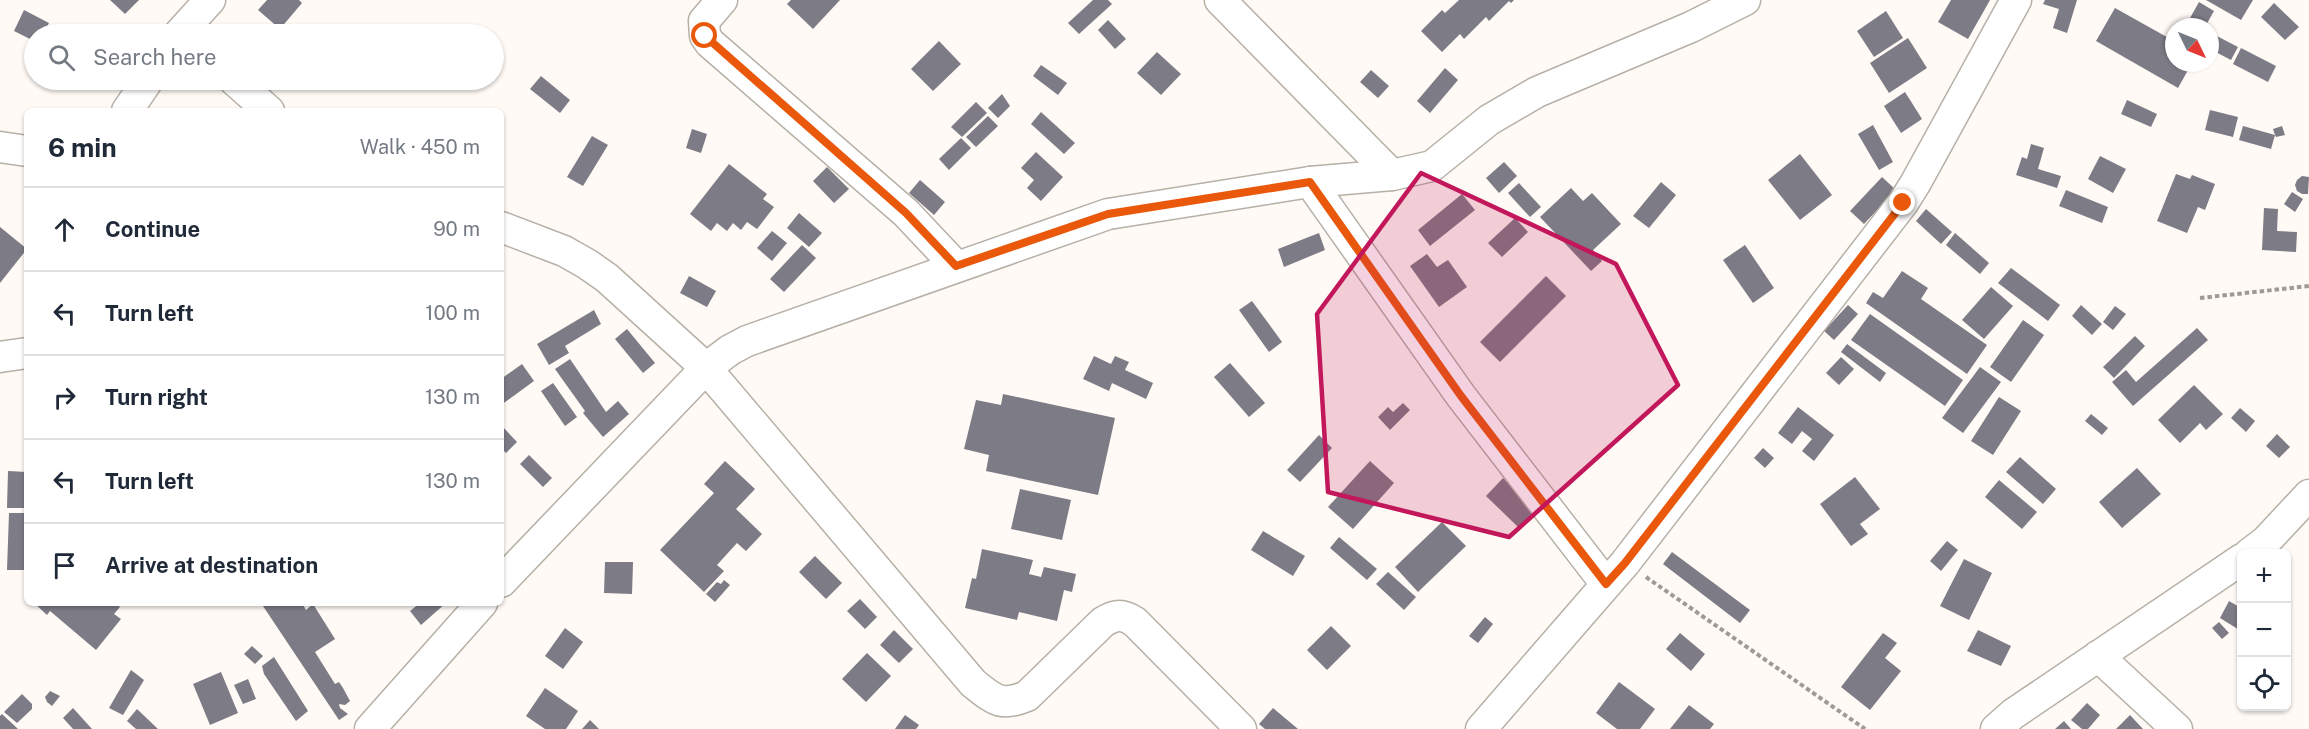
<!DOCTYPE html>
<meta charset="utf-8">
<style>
:root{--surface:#fff;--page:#f6f6f7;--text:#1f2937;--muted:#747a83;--line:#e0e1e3}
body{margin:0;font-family:"Public Sans",sans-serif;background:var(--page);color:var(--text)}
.controls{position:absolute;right:18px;bottom:18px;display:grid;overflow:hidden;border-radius:9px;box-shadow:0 2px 4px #0004}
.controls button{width:54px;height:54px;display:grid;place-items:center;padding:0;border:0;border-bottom:2px solid var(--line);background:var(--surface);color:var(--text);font:30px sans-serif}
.compass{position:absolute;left:2165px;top:18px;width:54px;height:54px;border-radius:50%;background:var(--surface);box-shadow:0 2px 4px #0004;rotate:133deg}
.stop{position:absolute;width:18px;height:18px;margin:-14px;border:4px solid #ea580c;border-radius:50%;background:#fff}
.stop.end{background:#ea580c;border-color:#fff;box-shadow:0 2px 6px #0008}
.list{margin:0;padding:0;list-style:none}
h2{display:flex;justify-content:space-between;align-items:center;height:78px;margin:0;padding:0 24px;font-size:26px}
h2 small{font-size:20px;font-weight:400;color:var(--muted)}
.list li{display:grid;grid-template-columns:39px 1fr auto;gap:18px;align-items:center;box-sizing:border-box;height:84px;padding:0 24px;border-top:2px solid var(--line)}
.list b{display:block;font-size:22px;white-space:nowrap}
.list em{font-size:20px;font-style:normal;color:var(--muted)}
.icon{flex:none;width:33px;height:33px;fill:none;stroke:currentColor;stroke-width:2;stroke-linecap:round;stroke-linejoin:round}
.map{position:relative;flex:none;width:2309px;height:729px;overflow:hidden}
.search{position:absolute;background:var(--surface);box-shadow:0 2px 4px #0004;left:24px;top:24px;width:480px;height:66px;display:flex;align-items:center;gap:15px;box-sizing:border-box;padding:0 21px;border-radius:33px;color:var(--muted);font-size:22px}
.panel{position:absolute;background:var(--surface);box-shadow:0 2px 4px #0004;left:24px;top:108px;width:480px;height:498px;border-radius:9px}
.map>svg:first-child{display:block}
</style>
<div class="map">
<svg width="2309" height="729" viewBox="0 0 2309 729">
<rect width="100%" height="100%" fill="#fffaf5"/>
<g fill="#7d7b85">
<polygon points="110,0 139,0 125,14"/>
<polygon points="267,0 299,0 302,3 280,29 258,10"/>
<polygon points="791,0 840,0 813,29 787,4"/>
<polygon points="1093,0 1108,0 1112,4 1079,34 1068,23"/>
<polygon points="1459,0 1514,0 1511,3 1509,1 1489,21 1486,17 1464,39 1460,34 1442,52 1421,31 1442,10 1445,13"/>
<polygon points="1951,0 1990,0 1968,39 1938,22"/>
<polygon points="2045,0 2077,0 2067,33 2053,28 2059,9 2043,4"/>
<polygon points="2206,0 2253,0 2241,20"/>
<polygon points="2199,2 2214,11 2205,27 2185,27"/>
<polygon points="2274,3 2299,27 2285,40 2261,17"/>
<polygon points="2115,8 2174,41 2174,63 2192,63 2178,88 2096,41"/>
<polygon points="24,10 49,23 43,34 34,34 34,41 14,31"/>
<polygon points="1886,11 1903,38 1874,57 1857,31"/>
<polygon points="1108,20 1126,39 1115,49 1098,30"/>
<polygon points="2213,34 2238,47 2231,60 2210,49 2210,40"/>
<polygon points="1908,38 1927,68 1889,93 1870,63"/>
<polygon points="939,41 961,64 933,91 911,69"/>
<polygon points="2241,48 2276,66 2268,82 2233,64"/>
<polygon points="1157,52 1181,74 1161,95 1137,73"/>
<polygon points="1041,65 1067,83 1058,95 1033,76"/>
<polygon points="1445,68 1458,80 1430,113 1417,101"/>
<polygon points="1371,70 1389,86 1378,98 1360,82"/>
<polygon points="541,76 570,100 560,113 530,89"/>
<polygon points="1905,92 1922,119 1901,133 1884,106"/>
<polygon points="1002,94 1010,106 998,118 988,108"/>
<polygon points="2127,100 2157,114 2151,127 2121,114"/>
<polygon points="976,102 987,113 962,137 951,127"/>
<polygon points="2210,110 2238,117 2233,137 2205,130"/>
<polygon points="1041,112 1075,143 1064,154 1031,124"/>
<polygon points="988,116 998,126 976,147 966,137"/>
<polygon points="1873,125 1893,162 1879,170 1858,134"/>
<polygon points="2243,126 2275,135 2273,129 2282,126 2285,135 2276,137 2275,135 2271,149 2239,140"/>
<polygon points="692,129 707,134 701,153 686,148"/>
<polygon points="592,136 608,145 583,186 567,177"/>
<polygon points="961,138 971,148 949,170 939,159"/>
<polygon points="2031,144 2044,148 2038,169 2061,176 2057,188 2016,175 2022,157 2027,159"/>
<polygon points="1036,152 1063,177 1041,201 1027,188 1034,180 1021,168"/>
<polygon points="1800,154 1832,195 1800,220 1768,180"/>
<polygon points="2100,156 2126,169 2113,193 2088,179"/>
<polygon points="1504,162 1517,176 1499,193 1486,178"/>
<polygon points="729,164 767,194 763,199 774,207 757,229 747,222 741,230 733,223 727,231 717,223 711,231 690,214"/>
<polygon points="827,167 849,189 834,203 813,181"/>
<polygon points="2176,174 2190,179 2192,175 2215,184 2205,210 2198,207 2187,233 2157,221"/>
<polygon points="2302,176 2309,177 2308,194 2302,194 2297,191 2295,185 2297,180"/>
<polygon points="1882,177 1896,190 1864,224 1850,211"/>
<polygon points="920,180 945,202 934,215 909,193"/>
<polygon points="1661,182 1676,195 1649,228 1633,216"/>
<polygon points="1519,183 1541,207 1530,217 1508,193"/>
<polygon points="1571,188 1583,201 1592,193 1621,224 1593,250 1602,261 1591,271 1540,217"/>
<polygon points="2066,190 2108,207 2102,223 2059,206"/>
<polygon points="2292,192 2303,199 2295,212 2284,204"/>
<polygon points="1462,194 1475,210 1430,246 1418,230"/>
<polygon points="2264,208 2278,209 2277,231 2297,232 2296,252 2262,250"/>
<polygon points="1926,209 1952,232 1941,244 1916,221"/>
<polygon points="799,213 822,233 809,247 787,228"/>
<polygon points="1515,218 1528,232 1502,257 1488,243"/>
<polygon points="0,227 27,249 0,283"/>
<polygon points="772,231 787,243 772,261 757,248"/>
<polygon points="1319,233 1325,250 1284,267 1278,249"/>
<polygon points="1955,233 1989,263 1980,274 1946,245"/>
<polygon points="802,245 816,258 784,292 770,279"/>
<polygon points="1745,245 1774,288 1753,303 1723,260"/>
<polygon points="1427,254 1437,267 1448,260 1467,287 1439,307 1410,266"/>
<polygon points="2011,268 2060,305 2048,321 1998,283"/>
<polygon points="1902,271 1928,288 1921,299 1987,345 1967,374 1866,303 1873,292 1883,298"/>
<polygon points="689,276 716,291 707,307 680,293"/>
<polygon points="1546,276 1566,296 1500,362 1480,342"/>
<polygon points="1991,287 2013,306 1984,339 1962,320"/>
<polygon points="1252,301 1282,342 1269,352 1239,310"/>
<polygon points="1848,305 1858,314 1834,340 1824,331"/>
<polygon points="2081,305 2102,324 2092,335 2072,316"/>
<polygon points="2115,306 2126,314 2113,330 2103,322"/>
<polygon points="594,310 601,324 565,346 569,353 549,365 537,344"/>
<polygon points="1870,314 1963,380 1945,406 1851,340"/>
<polygon points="2023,320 2044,335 2011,382 1990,367"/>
<polygon points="2197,328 2208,340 2133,406 2112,382 2126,370 2136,382"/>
<polygon points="627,329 655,363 643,373 615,339"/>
<polygon points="2135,336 2145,346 2114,378 2103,367"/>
<polygon points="1847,344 1886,373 1880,382 1841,352"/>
<polygon points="1094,356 1111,364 1115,356 1129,362 1125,370 1153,383 1146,399 1112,383 1109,391 1083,379"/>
<polygon points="1841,357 1854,369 1839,385 1826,373"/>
<polygon points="570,359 606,412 618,401 629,414 603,437 583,413 585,411 555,369"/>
<polygon points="1230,363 1265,403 1249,417 1214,377"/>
<polygon points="522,364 534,381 501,405 501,379"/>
<polygon points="1980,367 2001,382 1963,433 1942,418"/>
<polygon points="553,383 577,417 565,426 541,391"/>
<polygon points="2194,385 2223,414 2206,430 2200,423 2180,443 2158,420"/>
<polygon points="1003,394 1115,418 1098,495 986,471 989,455 964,449 976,400 1001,405"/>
<polygon points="1999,397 2021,411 1993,455 1971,441"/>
<polygon points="1403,403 1410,410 1390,430 1378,417 1388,407 1393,412"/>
<polygon points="1798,407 1834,435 1814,461 1802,451 1812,439 1802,431 1792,444 1778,433"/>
<polygon points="2240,408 2255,421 2246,432 2231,418"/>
<polygon points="2091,414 2108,428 2102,435 2085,421"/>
<polygon points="501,425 517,442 506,453 501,448"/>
<polygon points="2277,434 2290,447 2279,458 2266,446"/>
<polygon points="1319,435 1332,448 1300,482 1287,470"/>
<polygon points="1763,448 1774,458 1765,468 1754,458"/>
<polygon points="529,455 552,478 543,487 520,464"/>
<polygon points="2020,457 2056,489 2043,504 2006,472"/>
<polygon points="725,461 755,489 736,509 762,534 746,551 737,543 717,565 724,571 704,592 660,550 714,493 704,484"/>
<polygon points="1370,461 1394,483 1353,529 1328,507"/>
<polygon points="2137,468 2161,494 2122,528 2099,502"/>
<polygon points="8,471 27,472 27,508 7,508"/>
<polygon points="1855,477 1880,509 1860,524 1868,534 1851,546 1820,504"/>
<polygon points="1503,478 1536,510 1518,527 1486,496"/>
<polygon points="1999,480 2037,512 2022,529 1985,497"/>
<polygon points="1020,489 1071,500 1062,540 1011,529"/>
<polygon points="9,513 26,513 24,570 7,570"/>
<polygon points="1442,522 1466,546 1418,592 1395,567"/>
<polygon points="1263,531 1305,556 1293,576 1251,550"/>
<polygon points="1339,537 1377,569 1367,580 1330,548"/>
<polygon points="1947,541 1958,550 1941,571 1930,561"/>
<polygon points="982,549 1033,560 1029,574 1041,577 1044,567 1076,574 1072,592 1064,590 1057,621 1019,612 1017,620 965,608 972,578 976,579"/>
<polygon points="1672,552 1750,610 1740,623 1663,564"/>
<polygon points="815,556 842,583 826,599 799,572"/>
<polygon points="1964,559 1992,573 1969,620 1940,606"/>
<polygon points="605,562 633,562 632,594 604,593"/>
<polygon points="1388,572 1416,597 1404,610 1376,584"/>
<polygon points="724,580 730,585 715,602 706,594 717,582 721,584"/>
<polygon points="860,599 877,617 865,629 847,611"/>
<polygon points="2229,601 2241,608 2241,631 2220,618"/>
<polygon points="34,603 115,603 120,607 114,614 121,619 96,650 50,611 47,615"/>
<polygon points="261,603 302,603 306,610 313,604 335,639 315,652 335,684 339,682 343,688 350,701 345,705 339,704 340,708 348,714 339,720"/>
<polygon points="420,603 446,603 421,625 410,611"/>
<polygon points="1485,617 1493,624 1478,643 1469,636"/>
<polygon points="2219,622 2229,633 2222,639 2212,628"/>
<polygon points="1331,626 1351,646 1327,670 1307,650"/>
<polygon points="565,628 583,642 563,669 545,656"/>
<polygon points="894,630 913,649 899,663 880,645"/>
<polygon points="1978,630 2011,646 2001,666 1967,651"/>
<polygon points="1680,633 1705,654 1691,671 1666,649"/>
<polygon points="1883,633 1897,643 1885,658 1901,671 1870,710 1841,687"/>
<polygon points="252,646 263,656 255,664 244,654"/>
<polygon points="867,653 891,676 866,702 842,679"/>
<polygon points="274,657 308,711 296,721 264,674 262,666"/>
<polygon points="131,670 144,680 123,715 109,708"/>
<polygon points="221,672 238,713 210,725 193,684"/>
<polygon points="248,679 256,699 243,704 234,685"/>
<polygon points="1619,682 1655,709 1640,729 1617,729 1596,713"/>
<polygon points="545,688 578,711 566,729 545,729 526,716"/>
<polygon points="50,691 60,696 52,706 47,702 45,697"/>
<polygon points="22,694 32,704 32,709 17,723 4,712"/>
<polygon points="2087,703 2100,715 2088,729 2082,729 2071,720"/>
<polygon points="1689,705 1714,724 1710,729 1670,729"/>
<polygon points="73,708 92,729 73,729 63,718"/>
<polygon points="1273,708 1298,729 1265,729 1259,724"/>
<polygon points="137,709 158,729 136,729 127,721"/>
<polygon points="2,714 18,729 0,729 0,716"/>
<polygon points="905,715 919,725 916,729 895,729"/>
<polygon points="2130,715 2143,729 2116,729"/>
<polygon points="590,720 599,729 582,729"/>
<polygon points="2064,721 2071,729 2055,729"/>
</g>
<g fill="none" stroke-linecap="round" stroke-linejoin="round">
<defs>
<g id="minor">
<polyline points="722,0 704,21 705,36 710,43 906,213 956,266"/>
<polyline points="1220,0 1392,175"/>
<polyline points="179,34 210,0"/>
<polyline points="234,80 269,111"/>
<polyline points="127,111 148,80"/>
<polyline points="0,147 27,151"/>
<polyline points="1310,182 1461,396 1606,584"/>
<path d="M 501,227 L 564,251 L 587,264 L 607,278 L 706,368 L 973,683 C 994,700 1001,707 1027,696 L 1103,622 C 1116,614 1123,614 1135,622 L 1241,729"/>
<polyline points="0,357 27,353"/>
<polyline points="2249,554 2266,541 2309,495"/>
<polyline points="501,582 706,368 730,350 747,341 1108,214 1310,182 1392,175 1432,166 1489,120 1537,92 1691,27 1745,0"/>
<polyline points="2098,656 2177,729"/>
<polyline points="370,729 482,603"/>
<polyline points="1481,729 1625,563 1903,203 1915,184 2016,0"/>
<polyline points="1996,729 2013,714 2242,559"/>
</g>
</defs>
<use href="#minor" stroke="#b6b0a7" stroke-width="33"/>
<g stroke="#9e9a96" stroke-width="4" stroke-dasharray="4.5 3" stroke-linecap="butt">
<polyline points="2200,298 2309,286"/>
<polyline points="1646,577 1865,729"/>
</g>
<use href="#minor" stroke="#fff" stroke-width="30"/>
</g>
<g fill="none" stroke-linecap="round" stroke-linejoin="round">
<polyline stroke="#ea580c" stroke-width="8" points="705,36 906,213 956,266 1108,214 1310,182 1461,396 1606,584 1625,563 1903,203"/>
</g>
<path fill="#c2185b" fill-opacity="0.2" stroke="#c2185b" stroke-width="4.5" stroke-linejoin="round" d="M 1421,173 L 1616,264 L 1678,385 L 1509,537 L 1328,492 L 1317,314 Z"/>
</svg>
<div class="controls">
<button>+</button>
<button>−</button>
<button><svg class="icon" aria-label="locate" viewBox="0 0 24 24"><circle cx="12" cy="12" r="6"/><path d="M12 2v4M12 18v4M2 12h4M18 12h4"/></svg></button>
</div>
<svg class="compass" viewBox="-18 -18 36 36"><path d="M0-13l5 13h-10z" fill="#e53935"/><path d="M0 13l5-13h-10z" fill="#747a83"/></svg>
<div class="stop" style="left:705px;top:36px"></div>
<div class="stop end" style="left:1903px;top:203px"></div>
<div class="search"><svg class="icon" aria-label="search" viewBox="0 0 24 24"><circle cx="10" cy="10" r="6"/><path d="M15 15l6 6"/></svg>Search here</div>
<section class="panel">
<h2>6 min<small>Walk · 450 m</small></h2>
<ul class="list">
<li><svg class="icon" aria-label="ahead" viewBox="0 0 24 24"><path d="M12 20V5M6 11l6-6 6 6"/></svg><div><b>Continue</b></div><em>90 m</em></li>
<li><svg class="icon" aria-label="left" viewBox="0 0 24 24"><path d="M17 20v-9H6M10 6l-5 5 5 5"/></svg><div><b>Turn left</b></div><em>100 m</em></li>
<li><svg class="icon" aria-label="right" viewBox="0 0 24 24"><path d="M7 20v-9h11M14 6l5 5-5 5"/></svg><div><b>Turn right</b></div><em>130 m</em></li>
<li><svg class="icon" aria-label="left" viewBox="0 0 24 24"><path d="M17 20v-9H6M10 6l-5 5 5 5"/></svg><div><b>Turn left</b></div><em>130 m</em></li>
<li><svg class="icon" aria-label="arrive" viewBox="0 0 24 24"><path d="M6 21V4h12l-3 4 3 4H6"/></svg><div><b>Arrive at destination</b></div></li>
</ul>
</section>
</div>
